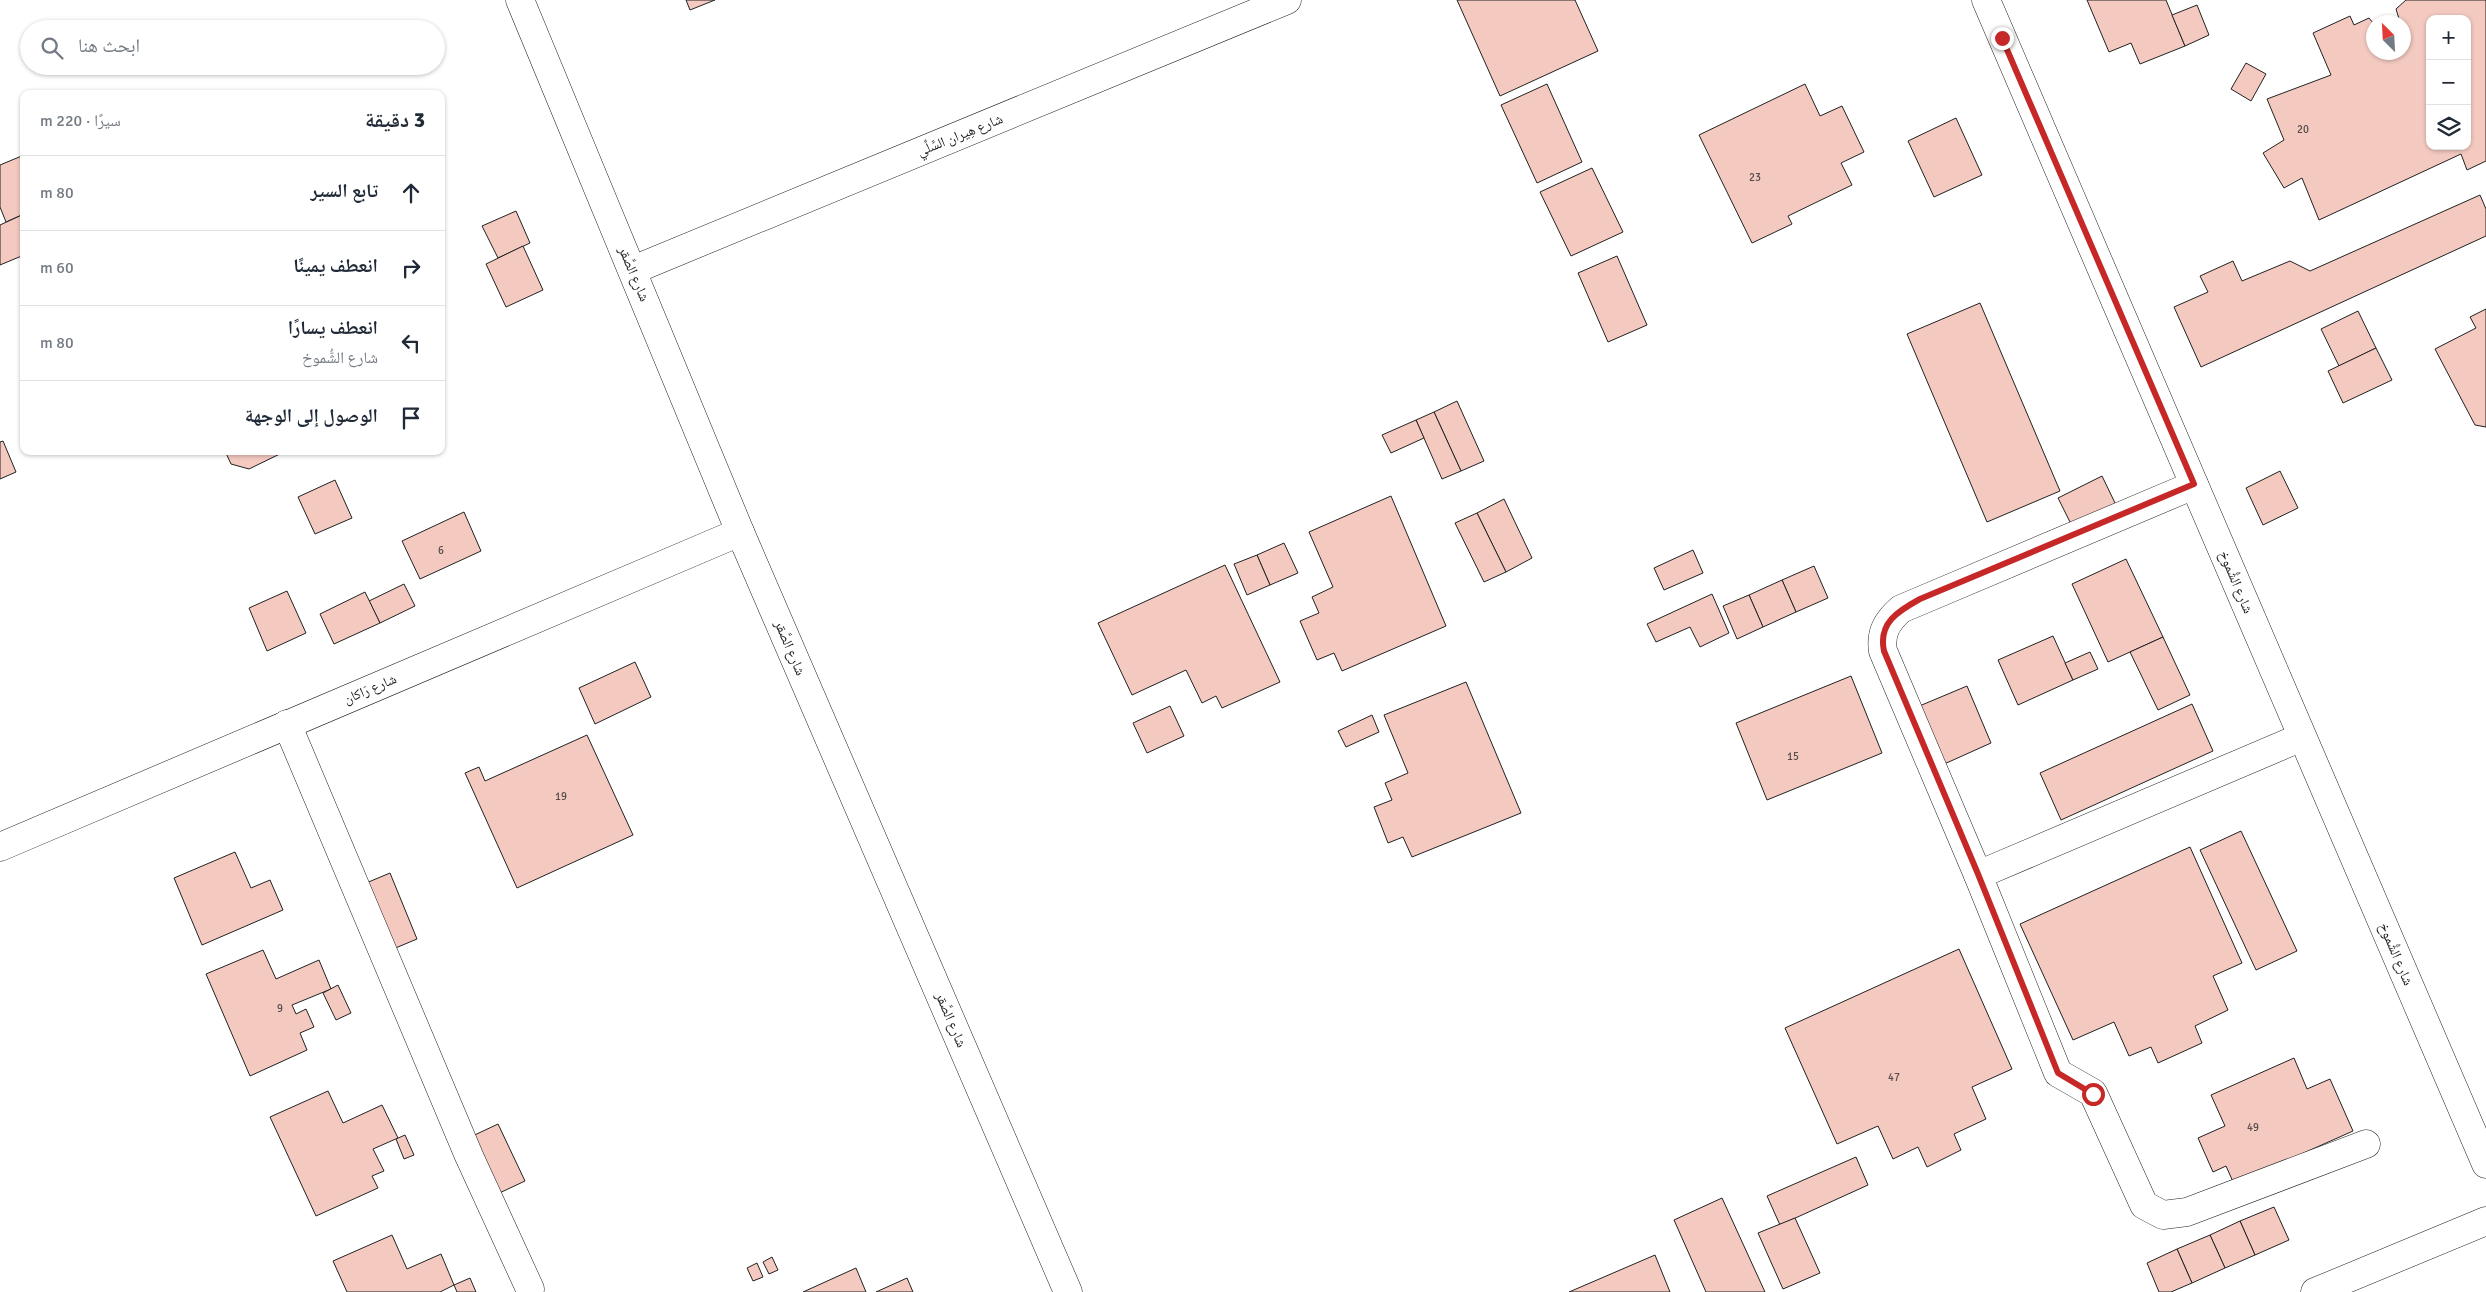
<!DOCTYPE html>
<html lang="ar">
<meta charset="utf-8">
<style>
:root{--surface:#fff;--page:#f2f2f3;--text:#1f2937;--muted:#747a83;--line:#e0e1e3}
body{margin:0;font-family:Signika,"Noto Naskh Arabic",sans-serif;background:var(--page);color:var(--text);direction:rtl}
.controls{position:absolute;right:15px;top:15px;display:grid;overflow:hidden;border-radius:10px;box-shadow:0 1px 4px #0004}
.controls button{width:45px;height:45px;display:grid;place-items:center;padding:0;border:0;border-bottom:1px solid var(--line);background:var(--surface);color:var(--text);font:25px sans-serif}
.compass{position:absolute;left:2366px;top:15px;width:45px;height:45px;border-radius:50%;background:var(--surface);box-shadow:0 1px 4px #0004;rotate:336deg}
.stop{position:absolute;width:15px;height:15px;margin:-11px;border:4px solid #c62828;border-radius:50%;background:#fff}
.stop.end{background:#c62828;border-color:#fff;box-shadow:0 1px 5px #0008}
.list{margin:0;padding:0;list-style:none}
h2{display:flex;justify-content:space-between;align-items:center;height:65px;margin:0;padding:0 20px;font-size:21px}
h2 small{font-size:16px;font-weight:400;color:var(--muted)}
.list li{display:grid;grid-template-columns:32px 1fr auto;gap:15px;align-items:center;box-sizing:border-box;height:75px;padding:0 20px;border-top:1px solid var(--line)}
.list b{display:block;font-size:19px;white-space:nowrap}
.list p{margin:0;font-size:16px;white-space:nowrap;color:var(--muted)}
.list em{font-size:16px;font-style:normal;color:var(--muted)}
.icon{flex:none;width:28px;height:28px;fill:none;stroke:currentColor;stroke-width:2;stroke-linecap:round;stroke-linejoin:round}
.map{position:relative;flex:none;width:2486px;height:1292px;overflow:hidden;direction:ltr}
.search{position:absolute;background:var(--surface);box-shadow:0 1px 4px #0004;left:20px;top:20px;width:425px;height:55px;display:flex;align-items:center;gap:12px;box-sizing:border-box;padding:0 18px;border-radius:28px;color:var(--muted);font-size:19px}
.panel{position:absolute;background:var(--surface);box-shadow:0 1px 4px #0004;left:20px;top:90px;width:425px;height:365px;border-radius:10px;direction:rtl}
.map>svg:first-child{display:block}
</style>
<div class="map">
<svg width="2486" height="1292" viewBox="0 0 2486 1292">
<rect width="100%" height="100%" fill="#fff"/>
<g fill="#f3c9c0" stroke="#222" fill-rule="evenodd">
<polygon points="686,0 715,0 690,10"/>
<polygon points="1457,0 1575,0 1598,51 1500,96"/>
<polygon points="2087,0 2166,0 2185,46 2140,64 2131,43 2109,52"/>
<path d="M 2406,0 L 2486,0 L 2486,161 L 2467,170 L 2461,154 L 2319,220 L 2302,178 L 2284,188 L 2263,153 L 2284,140 L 2267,99 L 2331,75 L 2313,33 L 2350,16 L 2354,25 L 2369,18 L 2374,24 L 2374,52 L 2404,52 L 2404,22 L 2397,22 L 2400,22 L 2396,9 ZM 2430,19 L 2467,19 L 2467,146 L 2430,146 Z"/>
<polygon points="2197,5 2209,35 2185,46 2172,15"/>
<polygon points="2246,63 2266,74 2251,101 2231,89"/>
<polygon points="1547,84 1582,162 1537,183 1501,105"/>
<polygon points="1805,84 1820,116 1842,106 1864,152 1841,163 1852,185 1788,216 1792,224 1752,243 1699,135"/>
<polygon points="1956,118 1982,175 1934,197 1908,141"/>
<polygon points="24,155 24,214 6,222 0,207 0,165"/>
<polygon points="1592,168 1623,232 1571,256 1540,192"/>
<polygon points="2480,195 2486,209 2486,236 2201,367 2174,307 2208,292 2200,276 2233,261 2242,281 2290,261 2310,271"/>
<polygon points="516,211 530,243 498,258 482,226"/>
<polygon points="24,214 24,255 0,265 0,225"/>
<polygon points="523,246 543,290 506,307 486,264"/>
<polygon points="1617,256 1647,325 1608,342 1578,273"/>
<polygon points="1980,303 2060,491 1987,522 1907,334"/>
<polygon points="2486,309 2486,427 2475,425 2435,349 2476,328 2470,317"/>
<polygon points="2358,311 2376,348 2339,366 2321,329"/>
<polygon points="2376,348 2392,380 2343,403 2328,371"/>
<polygon points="1457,401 1484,461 1461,471 1434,412"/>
<polygon points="1434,412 1461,471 1442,479 1416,420"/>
<polygon points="1416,420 1424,438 1391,453 1382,435"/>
<polygon points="3,441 16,472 0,479 0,442"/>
<polygon points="225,451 286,451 249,469 231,464"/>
<polygon points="2280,471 2298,508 2263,525 2246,488"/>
<polygon points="2102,476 2116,505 2072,526 2058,498"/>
<polygon points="335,480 352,518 315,534 298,497"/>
<polygon points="1391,496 1446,626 1342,671 1334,653 1317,660 1300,621 1319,613 1312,597 1333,587 1309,532"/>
<polygon points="1504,499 1532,558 1506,572 1477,513"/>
<polygon points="464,512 481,551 420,579 402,541"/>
<polygon points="1477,513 1506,572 1484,582 1455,523"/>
<polygon points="1284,543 1298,573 1270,585 1257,555"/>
<polygon points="1693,550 1703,573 1664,590 1654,568"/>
<polygon points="1257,555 1270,585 1247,595 1234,564"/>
<polygon points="2126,559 2163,637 2108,662 2072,584"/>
<polygon points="1225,565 1280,682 1222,708 1216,696 1202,703 1186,670 1132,695 1098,623"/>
<polygon points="1814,566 1828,598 1796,612 1782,580"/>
<polygon points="1782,580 1796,612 1763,627 1749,595"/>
<polygon points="404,584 415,606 380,623 369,601"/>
<polygon points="287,591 306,633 267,651 249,608"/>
<polygon points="365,592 380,623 334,644 320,614"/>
<polygon points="1712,594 1729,633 1700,647 1690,627 1656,642 1647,624"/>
<polygon points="1749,595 1763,627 1737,639 1723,606"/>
<polygon points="2053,636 2073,680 2018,705 1998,660"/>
<polygon points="2163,637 2190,695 2158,710 2130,652"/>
<polygon points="2090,652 2098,669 2073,680 2065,663"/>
<polygon points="635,662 651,697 595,724 579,688"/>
<polygon points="1851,676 1882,753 1767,800 1736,723"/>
<polygon points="1466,682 1521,813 1412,857 1403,837 1388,843 1374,807 1392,800 1385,783 1408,773 1384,715"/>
<polygon points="1967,686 1991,743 1942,765 1917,707"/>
<polygon points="2192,704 2213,751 2061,820 2040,773"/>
<polygon points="1170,706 1184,736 1147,753 1133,723"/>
<polygon points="1372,715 1379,732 1346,747 1338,731"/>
<polygon points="587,735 633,835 517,888 465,773 479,767 485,781"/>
<polygon points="2241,831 2297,951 2256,970 2200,850"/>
<polygon points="2190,847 2242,963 2213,976 2228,1010 2195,1026 2202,1043 2158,1063 2151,1047 2129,1056 2114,1022 2073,1040 2020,924"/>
<polygon points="235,852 251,888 270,880 283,910 202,945 174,878"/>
<polygon points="390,873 417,939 386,952 359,886"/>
<polygon points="1959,949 2012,1069 1972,1087 1986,1119 1954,1134 1961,1150 1927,1167 1918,1147 1893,1159 1878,1126 1837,1144 1785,1028"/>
<polygon points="263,950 276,979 319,960 331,989 292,1005 296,1014 306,1009 314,1027 300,1033 307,1050 250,1076 206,974"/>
<polygon points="338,985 351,1013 336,1020 323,993"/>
<polygon points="2294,1058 2307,1089 2330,1079 2353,1131 2234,1184 2226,1166 2213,1172 2198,1138 2225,1126 2211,1095"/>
<polygon points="328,1091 343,1123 382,1105 398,1138 373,1149 384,1171 372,1176 378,1188 316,1216 270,1117"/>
<polygon points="498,1124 525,1181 491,1197 464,1140"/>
<polygon points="405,1135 414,1155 404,1159 396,1139"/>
<polygon points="1856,1157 1868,1185 1780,1225 1767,1196"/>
<polygon points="1722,1198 1765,1292 1706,1292 1674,1220"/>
<polygon points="2274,1207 2289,1240 2255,1255 2240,1221"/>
<polygon points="1795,1218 1820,1273 1783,1289 1758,1233"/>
<polygon points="2240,1221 2255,1255 2225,1268 2210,1235"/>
<polygon points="392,1235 407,1269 441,1254 454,1285 440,1292 347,1292 333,1261"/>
<polygon points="2210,1235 2225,1268 2192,1283 2177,1249"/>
<polygon points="2177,1249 2192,1283 2171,1292 2159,1292 2147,1263"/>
<polygon points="1655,1255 1670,1292 1569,1292"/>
<polygon points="772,1257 778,1270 769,1274 763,1262"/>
<polygon points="757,1263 763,1277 753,1281 747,1268"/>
<polygon points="856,1268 866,1292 803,1292"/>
<polygon points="470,1278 476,1292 457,1292 454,1285"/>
<polygon points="907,1278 913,1292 876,1292"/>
</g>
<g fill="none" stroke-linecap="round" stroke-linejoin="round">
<defs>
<g id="minor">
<polyline points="520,0 740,532 1068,1292"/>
<polyline points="1986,0 2486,1164"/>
<polyline points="633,270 1287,0"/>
<path d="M 2194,485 L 1901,609 C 1887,621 1880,633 1883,651 L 1978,875 L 2058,1073 L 2093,1093 L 2144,1205 L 2163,1215 L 2187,1212 L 2366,1144"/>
<polyline points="287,724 469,1156 530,1289"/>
<polyline points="0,847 740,532"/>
<polyline points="1978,875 2302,737"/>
<polyline points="2315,1292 2486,1221"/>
</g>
</defs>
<use href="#minor" stroke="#222" stroke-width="29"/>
<use href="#minor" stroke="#fff" stroke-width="28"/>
</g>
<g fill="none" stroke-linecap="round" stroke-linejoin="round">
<path stroke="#c62828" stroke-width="6" d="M 2002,38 L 2194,484 L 1920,599 C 1898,611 1878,623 1884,651 L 1978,874 L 2058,1073 L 2093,1094"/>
</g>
<g text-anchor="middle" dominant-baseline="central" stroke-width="4" stroke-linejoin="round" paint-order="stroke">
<g font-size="11" fill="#564c4a">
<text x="2303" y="129">20</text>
<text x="1755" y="177">23</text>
<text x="441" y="550">6</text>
<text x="1793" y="756">15</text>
<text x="561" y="796">19</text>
<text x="280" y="1008">9</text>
<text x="1894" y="1077">47</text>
<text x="2253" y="1127">49</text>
</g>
<g font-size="14" fill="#222" stroke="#fff">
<text transform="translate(960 135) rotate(-22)">شارع هِيران السَّلِّي</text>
<text transform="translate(634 274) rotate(67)">شارع الصَّقر</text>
<text transform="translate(2236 582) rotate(67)">شارع الشُّموخ</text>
<text transform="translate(790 648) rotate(67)">شارع الصَّقر</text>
<text transform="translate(370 689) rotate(-23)">شارع رَاكان</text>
<text transform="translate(2396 954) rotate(67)">شارع الشُّموخ</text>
<text transform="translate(951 1020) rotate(67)">شارع الصَّقر</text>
</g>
</g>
</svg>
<div class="controls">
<button>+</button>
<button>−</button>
<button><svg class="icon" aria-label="layers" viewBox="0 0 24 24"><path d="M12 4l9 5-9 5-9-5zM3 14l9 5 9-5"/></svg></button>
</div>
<svg class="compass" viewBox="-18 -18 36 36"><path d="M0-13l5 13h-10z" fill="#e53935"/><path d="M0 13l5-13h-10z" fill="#747a83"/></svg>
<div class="stop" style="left:2093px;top:1094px"></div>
<div class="stop end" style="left:2002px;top:38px"></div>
<div class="search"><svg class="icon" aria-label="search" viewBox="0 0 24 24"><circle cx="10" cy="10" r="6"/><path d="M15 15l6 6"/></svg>ابحث هنا</div>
<section class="panel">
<h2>3 دقيقة<small>سيرًا · 220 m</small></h2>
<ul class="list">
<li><svg class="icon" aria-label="ahead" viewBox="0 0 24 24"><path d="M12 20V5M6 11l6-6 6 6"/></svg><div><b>تابع السير</b></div><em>80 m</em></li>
<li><svg class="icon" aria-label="right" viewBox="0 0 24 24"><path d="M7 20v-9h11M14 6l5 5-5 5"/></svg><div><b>انعطف يمينًا</b></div><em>60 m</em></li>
<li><svg class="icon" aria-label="left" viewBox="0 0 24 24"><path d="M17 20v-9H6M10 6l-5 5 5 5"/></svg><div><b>انعطف يسارًا</b><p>شارع الشُّموخ</p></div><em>80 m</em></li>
<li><svg class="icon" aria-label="arrive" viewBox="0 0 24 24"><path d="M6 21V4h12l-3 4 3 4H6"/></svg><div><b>الوصول إلى الوجهة</b></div></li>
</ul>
</section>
</div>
